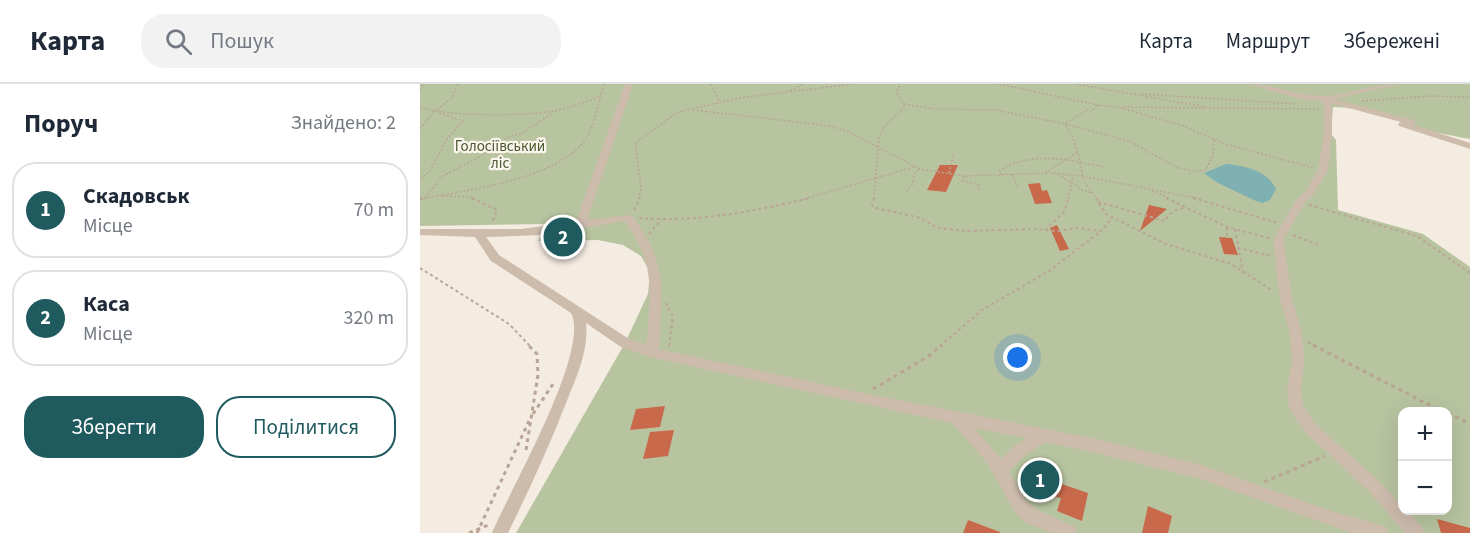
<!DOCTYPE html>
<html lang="uk">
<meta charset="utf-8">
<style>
:root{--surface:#fff;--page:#f2f2f3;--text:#1f2937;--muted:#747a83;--line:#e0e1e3;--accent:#1f5a5e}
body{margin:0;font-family:"Source Sans 3",sans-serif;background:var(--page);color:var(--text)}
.controls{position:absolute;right:18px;bottom:18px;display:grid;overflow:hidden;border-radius:12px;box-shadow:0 6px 24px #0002}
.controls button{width:54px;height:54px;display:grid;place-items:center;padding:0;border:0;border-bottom:2px solid var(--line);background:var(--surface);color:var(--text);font:30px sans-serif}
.you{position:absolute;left:598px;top:274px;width:21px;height:21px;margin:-15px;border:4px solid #fff;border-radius:50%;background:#1a73e8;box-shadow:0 0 0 9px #1a73e833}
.badge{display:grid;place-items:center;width:39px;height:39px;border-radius:50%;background:var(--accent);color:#fff;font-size:20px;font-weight:700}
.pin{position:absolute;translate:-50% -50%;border:3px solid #fff;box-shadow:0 2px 6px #0006}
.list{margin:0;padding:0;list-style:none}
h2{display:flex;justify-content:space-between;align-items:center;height:78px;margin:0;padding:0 24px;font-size:26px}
h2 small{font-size:20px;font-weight:400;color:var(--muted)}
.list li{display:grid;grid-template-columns:39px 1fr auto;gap:18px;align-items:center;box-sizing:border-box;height:96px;margin:0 12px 12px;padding:0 12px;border:2px solid var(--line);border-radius:24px}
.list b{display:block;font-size:22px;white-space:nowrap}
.list p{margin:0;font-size:20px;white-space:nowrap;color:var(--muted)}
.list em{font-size:20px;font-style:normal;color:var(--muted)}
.actions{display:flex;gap:12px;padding:18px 24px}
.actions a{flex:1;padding:14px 0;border:2px solid var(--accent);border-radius:24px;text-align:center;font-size:21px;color:var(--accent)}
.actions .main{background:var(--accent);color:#fff}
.icon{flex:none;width:33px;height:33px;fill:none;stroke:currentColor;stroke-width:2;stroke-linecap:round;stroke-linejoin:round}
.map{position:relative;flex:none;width:1050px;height:449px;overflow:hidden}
header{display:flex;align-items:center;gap:36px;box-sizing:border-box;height:84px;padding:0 30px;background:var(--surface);border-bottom:2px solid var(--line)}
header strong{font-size:28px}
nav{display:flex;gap:33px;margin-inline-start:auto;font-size:21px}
.search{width:420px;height:54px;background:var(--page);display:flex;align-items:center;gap:15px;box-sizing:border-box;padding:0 21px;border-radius:24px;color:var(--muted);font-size:22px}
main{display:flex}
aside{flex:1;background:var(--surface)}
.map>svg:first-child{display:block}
</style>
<header>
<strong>Карта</strong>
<div class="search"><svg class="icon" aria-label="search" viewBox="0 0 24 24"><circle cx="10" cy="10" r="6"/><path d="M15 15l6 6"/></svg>Пошук</div>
<nav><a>Карта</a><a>Маршрут</a><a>Збережені</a></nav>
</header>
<main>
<aside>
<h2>Поруч<small>Знайдено: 2</small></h2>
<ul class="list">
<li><span class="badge">1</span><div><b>Скадовськ</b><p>Місце</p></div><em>70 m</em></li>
<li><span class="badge">2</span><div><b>Каса</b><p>Місце</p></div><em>320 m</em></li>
</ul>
<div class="actions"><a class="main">Зберегти</a><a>Поділитися</a></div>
</aside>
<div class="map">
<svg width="1050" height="449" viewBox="0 0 1050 449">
<rect width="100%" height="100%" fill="#f4ebe1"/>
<path fill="#b8c4a0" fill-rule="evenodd" d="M 0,0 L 1050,0 L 1050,55 C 1035,52 1019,50 1004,45 C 974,36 944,23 913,23 L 911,50 L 916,56 L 918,126 L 1003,150 L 1050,183 L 1050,449 L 96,449 L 205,259 L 228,210 L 230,188 L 221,172 L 203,161 L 178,156 L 118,157 L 127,140 L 0,142 ZM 982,328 L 1028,328 L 1028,426 L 982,426 Z"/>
<path fill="#7fb0b2" d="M 806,80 C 825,82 847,86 856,105 L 850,116 L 843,119 L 836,117 L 796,98 L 784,89 Z"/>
<g fill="#c8694b">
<polygon points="520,81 538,81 526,108 507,106"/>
<polygon points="620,99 622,107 627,106 632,119 615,120 608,100"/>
<polygon points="729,121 747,125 720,147"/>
<polygon points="637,141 649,165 640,167 630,144"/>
<polygon points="799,153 812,154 818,171 804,170"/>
<polygon points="245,322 240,343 210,346 216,325"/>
<polygon points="254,346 248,372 223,375 230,348"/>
<polygon points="612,381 631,385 630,396 668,409 662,437 637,427 641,414 609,407"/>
<polygon points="728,422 752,432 748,449 722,449"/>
<polygon points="1017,435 1050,444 1050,449 1021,449"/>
<polygon points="548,436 580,448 580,449 543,449"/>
</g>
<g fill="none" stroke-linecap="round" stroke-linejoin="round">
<g stroke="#b9a596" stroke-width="1.5" stroke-dasharray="2 2" stroke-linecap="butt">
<polyline points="291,0 300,19"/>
<polyline points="579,0 677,21 697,23 761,41 805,60 894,84"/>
<polyline points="655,0 792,24 900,25"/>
<polyline points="0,6 3,0"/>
<polyline points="370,7 383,0"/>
<polyline points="721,10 877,20"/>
<polyline points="942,17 1011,12 1050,13"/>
<path d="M 484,20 L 514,25 L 575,26 L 645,40 C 657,58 658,70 662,90 C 663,99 672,108 677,115"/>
<path d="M 0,23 C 26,33 106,32 134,27 C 149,24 165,18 179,13"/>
<polyline points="703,23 785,24"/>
<polyline points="273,26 411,42 431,49 500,85 544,92 631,89 662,92 781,115"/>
<polyline points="14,28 32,14 38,0"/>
<polyline points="646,39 667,26 671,28 677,21"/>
<polyline points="645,40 709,57 758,84 776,87 786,86 793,71 794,56"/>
<polyline points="0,45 13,28"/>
<polyline points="529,89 534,69"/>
<polyline points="625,89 658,68"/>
<polyline points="592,90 597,103"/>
<polyline points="638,90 662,106 672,109"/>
<path d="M 581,91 L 579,87 C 612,66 648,76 684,83"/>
<polyline points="544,92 543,97 559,101 558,107"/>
<polyline points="0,95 10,87 27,55 43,37 18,29"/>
<polyline points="486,107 492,101 495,88 500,85"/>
<polyline points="732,107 750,115"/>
<polyline points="22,112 50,113 55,115"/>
<polyline points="5,114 21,93 63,71 86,54 102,49 133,29"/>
<path d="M 0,115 C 46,106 140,96 167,53 C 176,38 178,17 184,0"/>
<polyline points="219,115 221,103 215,59 258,28 319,14 432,0"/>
<polyline points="384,115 494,83"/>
<polyline points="454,115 459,53 465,42 484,25 484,20 477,10 480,0"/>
<polyline points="648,115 653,92"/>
</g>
<g stroke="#b9a596" stroke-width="2" stroke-dasharray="3 3" stroke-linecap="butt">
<polyline points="52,114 77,126 72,139"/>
<polyline points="454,114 452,121 456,124 501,134 518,144 547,147 613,145 637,147 658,144 681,147 692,134"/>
<polyline points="676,114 686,130 746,160 811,180 853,207"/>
<polyline points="746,114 807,143 849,154"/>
<polyline points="773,114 858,139"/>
<polyline points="0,115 6,114"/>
<path d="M 678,118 L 745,137 C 749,129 757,123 766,125"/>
<polyline points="889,121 997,152 1050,189"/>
<polyline points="214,126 220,114"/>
<path d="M 219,134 C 276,139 335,127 390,114"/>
<polyline points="807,143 807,152"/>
<polyline points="815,145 823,189"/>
<polyline points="625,146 645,127 648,114"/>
<polyline points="229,150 241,136"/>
<polyline points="873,151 898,161"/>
<polyline points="818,164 851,172"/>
<polyline points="0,184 89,240 110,262"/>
<polyline points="246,219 253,233 249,262"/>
<polyline points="888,258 896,262"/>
<polyline points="520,262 562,226 629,187 681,147"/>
</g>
<g stroke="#b9a596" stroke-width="3" stroke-dasharray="4 4" stroke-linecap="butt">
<polyline points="893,261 1023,328"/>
<polyline points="453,305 509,272 522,261"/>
<polyline points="1028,329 1050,340"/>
<polyline points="113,330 135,297"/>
<polyline points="106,366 118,291 117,270 108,261"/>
<polyline points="844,398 905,372"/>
<polyline points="49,449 71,440"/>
<polyline points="57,449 109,337"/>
</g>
<g fill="#cdbbac" fill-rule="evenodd">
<path d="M 205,0 L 213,0 L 167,136 L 212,131 C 236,167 243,183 241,227 C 240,240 241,252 238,265 L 438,308 L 681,356 L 778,380 L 908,426 L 960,441 L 966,443 L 968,449 L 932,449 L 778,394 L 681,370 L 625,358 L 603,373 L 589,388 L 607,418 L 617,426 L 655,443 L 657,449 L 631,449 L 605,438 L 595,428 L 566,377 L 532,339 L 230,273 L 201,263 L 166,239 C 169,267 156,294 146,319 C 129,363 109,406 88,449 L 72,449 C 89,408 171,267 151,229 L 71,177 L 55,153 L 0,151 L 0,145 L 101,145 L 156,138 ZM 205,137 C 228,172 231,187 229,229 C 228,240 228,251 226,261 L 209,255 L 79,171 L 66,153 L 121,151 ZM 554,344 L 607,354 L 593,363 L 581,375 Z"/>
<path d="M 829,0 C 854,0 877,12 902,12 C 927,12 953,0 980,0 L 914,15 L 994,36 L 995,38 L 993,41 L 1050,59 L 1050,65 L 979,42 L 978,40 L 981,38 L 910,19 L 912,25 L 912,48 L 908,86 L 894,109 L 884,120 L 863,156 L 872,214 L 882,250 L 884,276 L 881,307 L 883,322 L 896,341 L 959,397 L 982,422 L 982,426 L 986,426 L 1002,443 L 1004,449 L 985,449 L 949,407 L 886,349 L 869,324 L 867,307 L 872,276 L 870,250 L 860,214 L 853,156 L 875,118 L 887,105 L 898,86 L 904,48 L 904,25 L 901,17 L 881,15 Z"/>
</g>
</g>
<g text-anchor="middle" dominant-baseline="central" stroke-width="4.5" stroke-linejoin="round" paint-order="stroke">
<g font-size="15" fill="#4a5a2e" stroke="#fbf5ee">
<text x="80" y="62">Голосіївський<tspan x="80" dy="17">ліс</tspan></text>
</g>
</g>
</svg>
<div class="controls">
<button>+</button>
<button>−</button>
</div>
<div class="you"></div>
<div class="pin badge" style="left:620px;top:396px">1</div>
<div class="pin badge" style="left:143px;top:153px">2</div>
</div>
</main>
